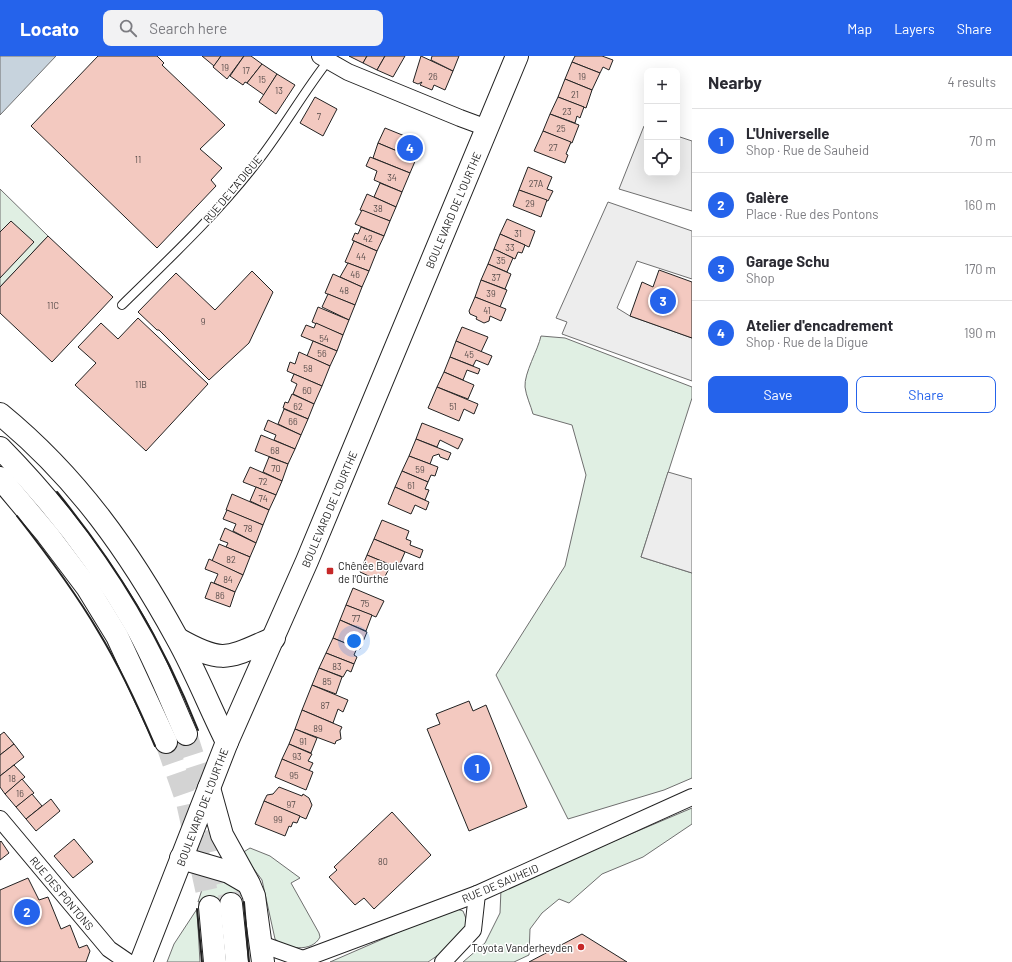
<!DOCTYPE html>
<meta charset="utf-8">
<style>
:root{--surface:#fff;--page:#f2f2f3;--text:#2b2b33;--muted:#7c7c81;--line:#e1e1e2;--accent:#2563eb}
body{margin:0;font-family:Barlow,sans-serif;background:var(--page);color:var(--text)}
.controls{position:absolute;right:12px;top:12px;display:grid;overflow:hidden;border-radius:8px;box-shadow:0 4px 16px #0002}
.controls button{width:36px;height:36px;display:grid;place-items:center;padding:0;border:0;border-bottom:1px solid var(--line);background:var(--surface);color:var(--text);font:20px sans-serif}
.you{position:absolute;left:354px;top:585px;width:14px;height:14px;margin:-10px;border:3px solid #fff;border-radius:50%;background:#1a73e8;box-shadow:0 0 0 6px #1a73e833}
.badge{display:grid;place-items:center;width:26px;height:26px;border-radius:50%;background:var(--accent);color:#fff;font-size:13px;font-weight:700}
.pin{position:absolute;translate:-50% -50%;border:2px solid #fff;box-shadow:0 1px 4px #0006}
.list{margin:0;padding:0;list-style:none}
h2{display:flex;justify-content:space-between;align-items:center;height:52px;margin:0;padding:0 16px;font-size:17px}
h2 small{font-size:13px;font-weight:400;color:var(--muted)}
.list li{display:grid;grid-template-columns:26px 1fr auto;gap:12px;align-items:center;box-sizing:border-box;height:64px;padding:0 16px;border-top:1px solid var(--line)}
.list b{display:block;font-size:15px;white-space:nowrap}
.list p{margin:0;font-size:13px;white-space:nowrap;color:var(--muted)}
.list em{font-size:13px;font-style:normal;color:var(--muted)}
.actions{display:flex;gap:8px;padding:12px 16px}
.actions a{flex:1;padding:9px 0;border:1px solid var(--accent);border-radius:8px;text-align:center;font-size:14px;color:var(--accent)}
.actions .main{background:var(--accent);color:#fff}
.icon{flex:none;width:22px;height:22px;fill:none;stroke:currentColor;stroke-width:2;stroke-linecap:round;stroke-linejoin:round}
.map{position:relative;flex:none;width:692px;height:906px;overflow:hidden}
header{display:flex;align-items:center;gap:24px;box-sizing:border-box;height:56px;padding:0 20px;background:var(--accent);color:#fff}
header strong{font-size:19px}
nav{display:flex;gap:22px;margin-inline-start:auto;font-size:14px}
.search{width:280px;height:36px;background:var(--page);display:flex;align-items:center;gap:10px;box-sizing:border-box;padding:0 14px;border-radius:8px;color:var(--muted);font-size:15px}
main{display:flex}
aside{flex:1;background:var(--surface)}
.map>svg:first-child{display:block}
</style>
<header>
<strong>Locato</strong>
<div class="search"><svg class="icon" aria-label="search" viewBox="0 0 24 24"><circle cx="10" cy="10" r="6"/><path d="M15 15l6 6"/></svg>Search here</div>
<nav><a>Map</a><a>Layers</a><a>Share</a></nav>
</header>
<main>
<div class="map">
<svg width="692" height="906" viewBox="0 0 692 906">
<rect width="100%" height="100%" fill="#fff"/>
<g fill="#e0efe3" stroke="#6f6f6f">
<polygon points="0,133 48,180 0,231"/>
<path d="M 541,280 L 565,282 L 692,331 L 692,342 L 641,501 L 692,517 L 692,722 L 664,734 L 568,763 L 496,619 L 565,510 L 586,419 L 572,369 L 533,358 C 531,350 526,340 525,331 C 524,317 538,294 541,280 Z"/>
<polygon points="692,752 692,768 643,801 602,818 569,847 559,843 542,857 530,873 529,899 514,906 463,906 485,887 500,857 501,833"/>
<path d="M 250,792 L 270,800 L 300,822 L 291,827 L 319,877 L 320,881 C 312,897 286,893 275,883 L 262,824 L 242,797 Z"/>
<path d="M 207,818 C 219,822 234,828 242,839 L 198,846 Z"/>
<polygon points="454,852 463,855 467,865 466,875 450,891 428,906 330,906"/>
<polygon points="197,853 200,906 167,906 174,888"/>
</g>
<g fill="#ededed" stroke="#6f6f6f">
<polygon points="644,70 647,71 647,117 677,117 677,80 692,85 692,155 619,133"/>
<polygon points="608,146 692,175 692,223 637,205 617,252 630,260 692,282 692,325 562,278 567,266 556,262"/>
<polygon points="668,416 692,423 692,517 641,501"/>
</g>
<polygon fill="#c7d3dd" stroke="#6f6f6f" points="0,0 56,0 0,59"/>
<g fill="#f3c9c0" stroke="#222">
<polygon points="98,0 157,0 164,7 162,9 225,69 200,93 222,112 211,124 216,130 157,192 31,70"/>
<polygon points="202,0 221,0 214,10"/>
<polygon points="221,0 244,0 227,23 213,11"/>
<polygon points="244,0 251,0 262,8 247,27 245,26 243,29 230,20"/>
<polygon points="349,0 367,0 363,7"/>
<polygon points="367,0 385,0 377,14 363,7"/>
<polygon points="385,0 405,0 393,21 377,14"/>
<polygon points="421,0 453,15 445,34 434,29 432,34 420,29 422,26 418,28 413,26"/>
<polygon points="432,0 459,0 453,15 431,4"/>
<polygon points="575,0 602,0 613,4 609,14 603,11 600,17 572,6"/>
<polygon points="572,6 600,17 592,34 565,23"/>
<polygon points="262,8 277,18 264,39 247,27"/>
<polygon points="277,18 295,29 276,58 259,46"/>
<polygon points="565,23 592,34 586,52 558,41"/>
<polygon points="315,41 337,53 323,80 300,67"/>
<polygon points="558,41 584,51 580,62 577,60 575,67 550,58"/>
<polygon points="550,58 579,69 572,87 543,75"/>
<polygon points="385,72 422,87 416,103 378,87"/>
<polygon points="543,75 571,86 566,98 568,99 565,107 534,95"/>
<polygon points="378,87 416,103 410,117 373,102"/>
<polygon points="370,101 410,117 402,136 374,124 377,115 366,110"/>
<polygon points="528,111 552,121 547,133 553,135 548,145 519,134"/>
<polygon points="380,127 402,136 396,151 374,141"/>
<polygon points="519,134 547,144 541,161 513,150"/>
<polygon points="367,138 396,151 390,165 360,154"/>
<polygon points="362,154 390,165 384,180 355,168"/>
<polygon points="507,163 535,175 529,191 500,178"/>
<polygon points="11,165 34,186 0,222 0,176"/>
<polygon points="361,171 384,180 377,195 352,184 355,177 358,178"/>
<polygon points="500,178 525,189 522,197 518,196 515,203 494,193"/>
<polygon points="48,180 113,241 52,306 0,257 0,231"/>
<polygon points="354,185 377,195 369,215 345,206"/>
<polygon points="494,193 513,202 507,216 488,208"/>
<polygon points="348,207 369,215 362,231 340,221"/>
<polygon points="488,208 511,218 505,233 481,224"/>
<polygon points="659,214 692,226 692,282 630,260 642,226 653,231"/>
<polygon points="252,215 273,236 249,287 209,324 159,274 157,274 138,256 176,217 215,254"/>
<polygon points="333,218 362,231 355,249 325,237"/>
<polygon points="481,224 507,234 500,251 475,241"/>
<polygon points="328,238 355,249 349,264 322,251"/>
<polygon points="475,241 506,253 501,265 490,260 489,265 484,267 476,263 477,261 470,258 469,255"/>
<polygon points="318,251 349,264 343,279 312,266"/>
<polygon points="138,262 208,328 146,395 75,329 96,307 78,291 101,267 118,283"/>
<polygon points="316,267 343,279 337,295 301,280 306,269 314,272"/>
<polygon points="462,271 488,281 481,296 456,285"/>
<polygon points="313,285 337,295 330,310 307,300"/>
<polygon points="456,285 492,300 488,309 476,304 473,310 450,301"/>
<polygon points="299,296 330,310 322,330 287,315 290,306 295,308"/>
<polygon points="450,301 480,313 478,318 467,314 463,324 444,316"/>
<polygon points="444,316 474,329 468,343 437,331"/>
<polygon points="294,318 322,330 314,348 293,338 297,328 291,325"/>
<polygon points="437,331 478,348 474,358 464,353 459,365 428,352"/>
<polygon points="292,338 314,348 308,363 283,352 285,346 288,347"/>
<polygon points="284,353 308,363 301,379 278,368"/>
<polygon points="268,364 301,379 295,393 274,384 276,379 264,374"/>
<polygon points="422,367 463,383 458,393 440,384 437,391 416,383"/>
<polygon points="261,379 295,393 288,408 255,395"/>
<polygon points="416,383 451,397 448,404 440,401 439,398 433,400 430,408 409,400"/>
<polygon points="409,400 438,411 435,420 431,419 428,426 402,415"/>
<polygon points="269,401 288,408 282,425 263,416"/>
<polygon points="250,411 282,425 276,439 243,426"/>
<polygon points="402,415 428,426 425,433 429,434 425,444 395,431"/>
<polygon points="256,431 276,439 269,454 250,445"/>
<polygon points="395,431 429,446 426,454 415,449 411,458 388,448"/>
<polygon points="232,438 269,454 263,469 226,454"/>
<polygon points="227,454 263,469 256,487 233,475 236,468 223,463"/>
<polygon points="382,464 409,475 406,483 411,485 410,489 423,494 420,502 374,483"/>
<polygon points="225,472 256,487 250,501 226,491 228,487 220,484"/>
<polygon points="374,483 405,496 398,512 367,499"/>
<polygon points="219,488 250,501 243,519 212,505"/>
<polygon points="367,499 391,509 382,526 360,516"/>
<polygon points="209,503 243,519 235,536 214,527 218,518 205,513"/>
<polygon points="211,526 235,536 230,551 205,542"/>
<polygon points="353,532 384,545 376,561 346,549"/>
<polygon points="346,549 372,559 366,575 340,564"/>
<polygon points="340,564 367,576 360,593 333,582"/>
<polygon points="333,582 357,592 354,599 357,601 354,608 326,597"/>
<polygon points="326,597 354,608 351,616 347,614 343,621 319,612"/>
<polygon points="319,612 342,621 336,638 312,629"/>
<polygon points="312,629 348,644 343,656 338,653 333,667 302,654"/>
<polygon points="469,645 473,655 486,649 527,751 469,775 427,673 440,668 436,658"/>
<polygon points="302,654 342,671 340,675 341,683 336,685 335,688 295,673"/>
<polygon points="295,673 317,682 311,697 289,688"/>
<polygon points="4,676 14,688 0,699 0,679"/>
<polygon points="14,688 24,701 0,720 0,699"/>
<polygon points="289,688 312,698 308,705 313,707 309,715 282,703"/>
<polygon points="282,703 313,716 306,734 275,721"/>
<polygon points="14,709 25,721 5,738 0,731 0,720"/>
<polygon points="22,723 34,737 16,751 5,738"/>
<polygon points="279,731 302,740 303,738 309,742 312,749 306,763 264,745 267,739 273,738"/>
<polygon points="32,738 42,750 26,763 16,751"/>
<polygon points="51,743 60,755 36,775 26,763"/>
<polygon points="264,745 300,760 297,767 293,766 291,771 289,770 285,780 255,768"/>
<polygon points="392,756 431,799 374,853 364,842 355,849 329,821 337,814 334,811"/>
<polygon points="74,783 93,806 73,822 54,800"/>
<polygon points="1,785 9,797 0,804 0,786"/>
<polygon points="28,822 39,844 48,841 61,873 70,869 79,892 87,889 90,895 86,906 0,906 0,834"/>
<polygon points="582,878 627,906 529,906"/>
</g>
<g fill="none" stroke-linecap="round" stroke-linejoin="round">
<g stroke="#d3d3d3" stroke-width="22" stroke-dasharray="22 11" stroke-linecap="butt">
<polyline points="186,678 211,755 231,848"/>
<polyline points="166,686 187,746 210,851"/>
</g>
<defs>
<path id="service" d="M 122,249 C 169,203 218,157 258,105 C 283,73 303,37 328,5"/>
<g id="minor">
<polyline points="320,0 348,16 460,62 487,72"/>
<polyline points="0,763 109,893 128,906"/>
<polyline points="261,888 303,903"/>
<polyline points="300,906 303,903 477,838 692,741"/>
<polyline points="443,906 473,874 477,838"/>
</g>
<polyline id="primary" points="141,906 227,686 307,505 517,0"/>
<g id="motorway">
<path d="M 0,358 C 77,421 130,496 177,582 C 196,616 210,652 227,686"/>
<path d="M 0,392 C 52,445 98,504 135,568 C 155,603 170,642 186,678"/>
<polyline points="0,422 47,478 87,531 117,580 166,686"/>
<path d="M 178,583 C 224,609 228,602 274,582"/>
<polyline points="209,732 222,779 249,828 254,840 263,906"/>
<polyline points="181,802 229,816 248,827"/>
<polyline points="231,848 237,906"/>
<polyline points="210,851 215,906"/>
</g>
</defs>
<use href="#service" stroke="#222" stroke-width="10"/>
<use href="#minor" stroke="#222" stroke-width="18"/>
<use href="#primary" stroke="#222" stroke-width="24"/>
<use href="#motorway" stroke="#222" stroke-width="24"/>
<use href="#service" stroke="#fff" stroke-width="8"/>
<use href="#minor" stroke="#fff" stroke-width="16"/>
<use href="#primary" stroke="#fff" stroke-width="22"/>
<use href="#motorway" stroke="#fff" stroke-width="22"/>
<g stroke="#222" stroke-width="2">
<path d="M 57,436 C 118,511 162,584 198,674"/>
<path d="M 17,460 C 46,497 74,534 98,575 C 120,611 138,650 155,690"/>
<polyline points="244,846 249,906"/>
<polyline points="197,853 202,906"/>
</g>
</g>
<g fill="#c62828" stroke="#fff" stroke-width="1.5">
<rect x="326" y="511" width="8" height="8" rx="2"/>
<circle cx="581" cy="891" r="4"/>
</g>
<g text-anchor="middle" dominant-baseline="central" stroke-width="3" stroke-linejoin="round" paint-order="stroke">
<g font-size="9" fill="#564c4a">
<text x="225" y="11">19</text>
<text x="246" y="14">17</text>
<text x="433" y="20">26</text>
<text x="582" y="20">19</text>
<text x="262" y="23">15</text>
<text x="279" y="34">13</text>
<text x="575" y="38">21</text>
<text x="567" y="55">23</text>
<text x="319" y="60">7</text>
<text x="561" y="72">25</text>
<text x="553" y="91">27</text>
<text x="138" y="103">11</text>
<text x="392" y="121">34</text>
<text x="536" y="127">27A</text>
<text x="530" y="147">29</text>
<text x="378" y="152">38</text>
<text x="518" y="177">31</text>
<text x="368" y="182">42</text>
<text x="510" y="191">33</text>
<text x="361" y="200">44</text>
<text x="501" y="204">35</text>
<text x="355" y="218">46</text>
<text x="496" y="221">37</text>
<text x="344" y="234">48</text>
<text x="491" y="237">39</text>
<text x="53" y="249">11C</text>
<text x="487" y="254">41</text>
<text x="203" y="265">9</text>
<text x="324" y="282">54</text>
<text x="322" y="297">56</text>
<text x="469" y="298">45</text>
<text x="308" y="312">58</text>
<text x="141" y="328">11B</text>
<text x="307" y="334">60</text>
<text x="298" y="350">62</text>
<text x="453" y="350">51</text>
<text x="293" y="365">66</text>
<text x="275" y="394">68</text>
<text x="276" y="412">70</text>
<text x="420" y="413">59</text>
<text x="263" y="425">72</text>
<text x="411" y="429">61</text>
<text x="263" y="442">74</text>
<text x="248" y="472">78</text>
<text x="231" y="503">82</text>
<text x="228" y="523">84</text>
<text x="220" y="539">86</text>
<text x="365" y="547">75</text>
<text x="356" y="562">77</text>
<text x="337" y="610">83</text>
<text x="327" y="625">85</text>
<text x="325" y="649">87</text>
<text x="318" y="672">89</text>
<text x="303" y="685">91</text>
<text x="297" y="700">93</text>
<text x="294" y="719">95</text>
<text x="12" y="722">18</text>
<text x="20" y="737">16</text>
<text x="291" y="748">97</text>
<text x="278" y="763">99</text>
<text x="383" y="805">80</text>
</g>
<g font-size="11" fill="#222" stroke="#fff">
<text transform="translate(232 133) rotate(-50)">RUE DE LA DIGUE</text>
<text transform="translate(453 154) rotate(-67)">BOULEVARD DE L'OURTHE</text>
<text transform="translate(329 453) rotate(-67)">BOULEVARD DE L'OURTHE</text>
<text transform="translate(202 751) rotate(-69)">BOULEVARD DE L'OURTHE</text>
<text transform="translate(500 827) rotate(-23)">RUE DE SAUHEID</text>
<text transform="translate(62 837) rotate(50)">RUE DES PONTONS</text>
</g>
<g font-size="11" fill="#222" stroke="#fff" text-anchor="start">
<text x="338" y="509">Chênée Boulevard<tspan x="338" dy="13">de l'Ourthe</tspan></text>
<text x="573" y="891" text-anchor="end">Toyota Vanderheyden</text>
</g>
</g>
</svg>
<div class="controls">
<button>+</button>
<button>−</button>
<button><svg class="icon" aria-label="locate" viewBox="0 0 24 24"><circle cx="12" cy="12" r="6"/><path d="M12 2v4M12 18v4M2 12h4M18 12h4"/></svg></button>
</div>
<div class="you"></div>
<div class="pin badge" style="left:477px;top:712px">1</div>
<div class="pin badge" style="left:27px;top:856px">2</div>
<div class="pin badge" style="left:663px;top:245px">3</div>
<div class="pin badge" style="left:410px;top:92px">4</div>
</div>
<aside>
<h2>Nearby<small>4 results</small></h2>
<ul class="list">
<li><span class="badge">1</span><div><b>L'Universelle</b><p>Shop · Rue de Sauheid</p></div><em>70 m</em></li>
<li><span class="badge">2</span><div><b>Galère</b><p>Place · Rue des Pontons</p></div><em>160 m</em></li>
<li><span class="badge">3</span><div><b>Garage Schu</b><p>Shop</p></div><em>170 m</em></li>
<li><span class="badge">4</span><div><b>Atelier d'encadrement</b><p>Shop · Rue de la Digue</p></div><em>190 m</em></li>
</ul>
<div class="actions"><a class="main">Save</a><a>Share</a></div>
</aside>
</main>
